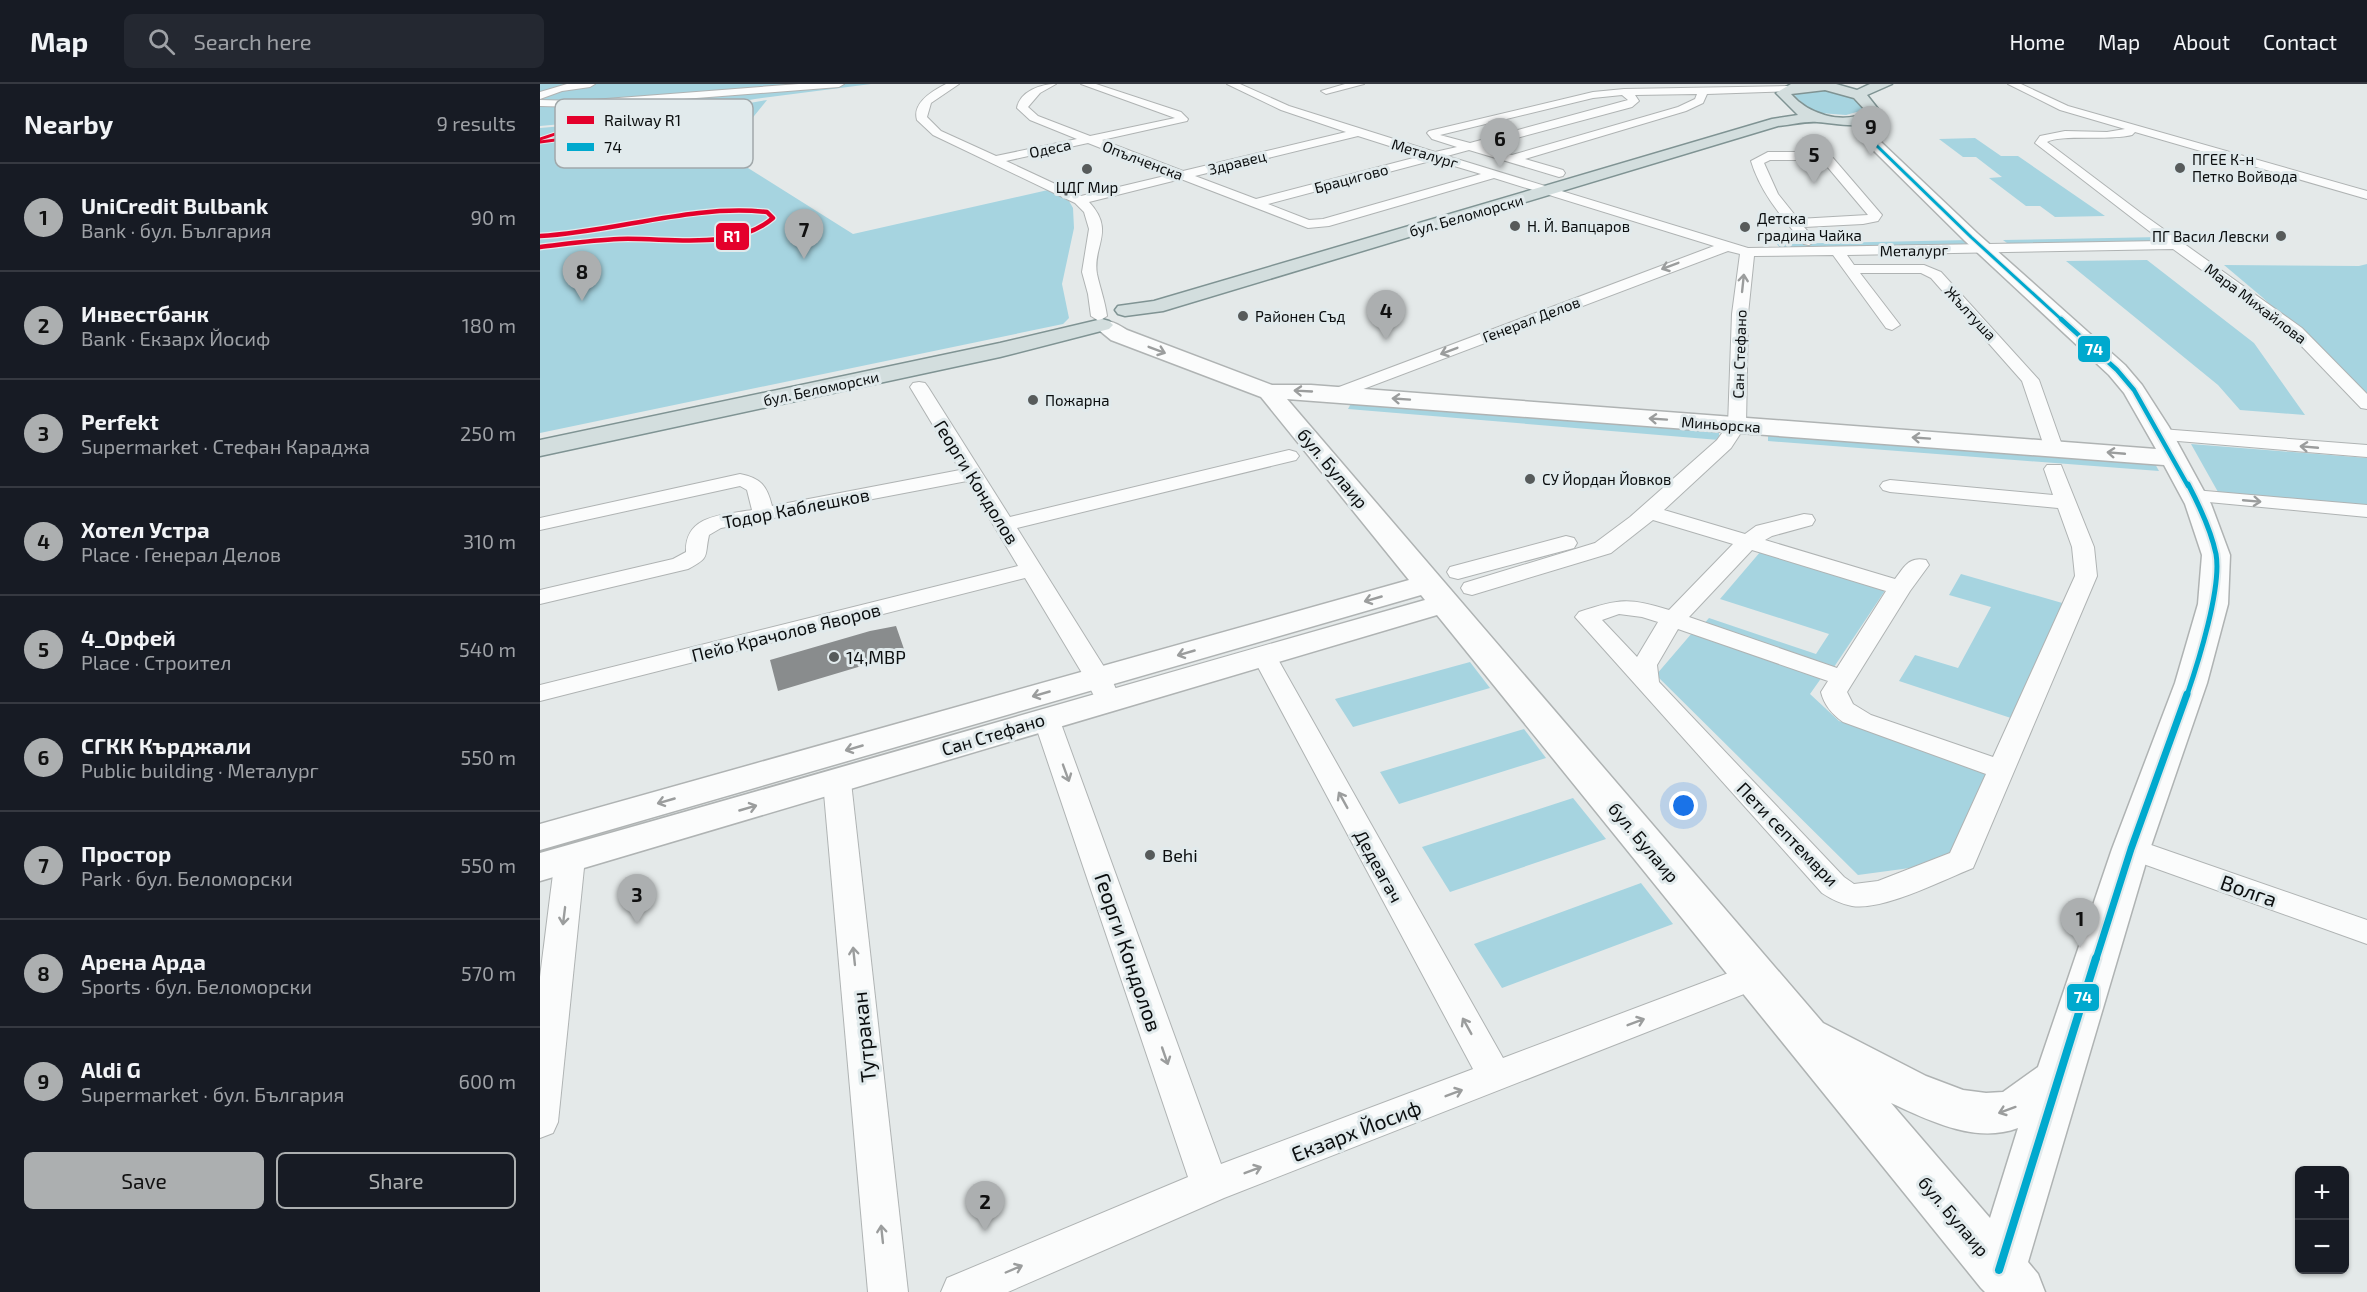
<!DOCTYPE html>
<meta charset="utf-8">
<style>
:root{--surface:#171b24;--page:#242831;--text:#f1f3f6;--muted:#9ea1a6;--line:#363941;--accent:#acafb0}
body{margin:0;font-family:"Exo 2",sans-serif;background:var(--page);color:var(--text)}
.controls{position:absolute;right:18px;bottom:18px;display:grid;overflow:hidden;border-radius:9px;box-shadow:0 2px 4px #0004}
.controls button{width:54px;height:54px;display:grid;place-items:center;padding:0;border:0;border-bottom:2px solid var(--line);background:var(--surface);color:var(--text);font:30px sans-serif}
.you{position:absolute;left:1144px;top:722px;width:21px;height:21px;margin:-15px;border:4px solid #fff;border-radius:50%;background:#1a73e8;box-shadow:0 0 0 9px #1a73e833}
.badge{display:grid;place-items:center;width:39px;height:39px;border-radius:50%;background:var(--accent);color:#111;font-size:20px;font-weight:700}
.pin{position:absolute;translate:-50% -50px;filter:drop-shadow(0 2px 3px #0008)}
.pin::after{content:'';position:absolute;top:32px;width:21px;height:18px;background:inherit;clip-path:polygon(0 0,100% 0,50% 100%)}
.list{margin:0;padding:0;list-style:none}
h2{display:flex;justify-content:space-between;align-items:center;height:78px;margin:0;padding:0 24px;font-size:26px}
h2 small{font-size:20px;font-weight:400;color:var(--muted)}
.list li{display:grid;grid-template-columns:39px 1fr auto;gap:18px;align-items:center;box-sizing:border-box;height:108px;padding:0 24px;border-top:2px solid var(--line)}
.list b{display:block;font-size:22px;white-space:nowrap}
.list p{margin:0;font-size:20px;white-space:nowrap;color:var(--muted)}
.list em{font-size:20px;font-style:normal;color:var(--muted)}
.actions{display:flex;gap:12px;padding:18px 24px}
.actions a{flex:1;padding:14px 0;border:2px solid var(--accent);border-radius:9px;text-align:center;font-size:21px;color:var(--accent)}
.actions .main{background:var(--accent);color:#111}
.icon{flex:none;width:33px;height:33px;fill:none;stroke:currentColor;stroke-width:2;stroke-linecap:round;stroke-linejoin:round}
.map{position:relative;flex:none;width:1827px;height:1208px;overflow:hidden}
header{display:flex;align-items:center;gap:36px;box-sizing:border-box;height:84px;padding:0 30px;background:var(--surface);border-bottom:2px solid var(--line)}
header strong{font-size:28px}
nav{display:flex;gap:33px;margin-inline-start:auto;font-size:21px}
.search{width:420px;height:54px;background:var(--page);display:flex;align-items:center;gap:15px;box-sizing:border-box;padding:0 21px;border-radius:9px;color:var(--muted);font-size:22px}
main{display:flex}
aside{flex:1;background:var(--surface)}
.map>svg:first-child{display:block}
</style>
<header>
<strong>Map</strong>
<div class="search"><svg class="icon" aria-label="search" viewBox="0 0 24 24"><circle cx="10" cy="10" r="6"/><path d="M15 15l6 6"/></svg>Search here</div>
<nav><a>Home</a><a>Map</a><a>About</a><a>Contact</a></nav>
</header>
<main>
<aside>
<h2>Nearby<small>9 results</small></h2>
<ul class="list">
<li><span class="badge">1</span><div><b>UniCredit Bulbank</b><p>Bank · бул. България</p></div><em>90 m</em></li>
<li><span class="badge">2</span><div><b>Инвестбанк</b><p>Bank · Екзарх Йосиф</p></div><em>180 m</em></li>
<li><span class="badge">3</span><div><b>Perfekt</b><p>Supermarket · Стефан Караджа</p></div><em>250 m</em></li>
<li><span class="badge">4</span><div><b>Хотел Устра</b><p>Place · Генерал Делов</p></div><em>310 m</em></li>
<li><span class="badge">5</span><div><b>4_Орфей</b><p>Place · Строител</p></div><em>540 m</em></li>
<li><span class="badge">6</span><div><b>СГКК Кърджали</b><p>Public building · Металург</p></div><em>550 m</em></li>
<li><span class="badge">7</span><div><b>Простор</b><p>Park · бул. Беломорски</p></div><em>550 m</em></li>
<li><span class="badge">8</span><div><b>Арена Арда</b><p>Sports · бул. Беломорски</p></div><em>570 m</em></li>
<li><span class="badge">9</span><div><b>Aldi G</b><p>Supermarket · бул. България</p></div><em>600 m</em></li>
</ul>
<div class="actions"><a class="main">Save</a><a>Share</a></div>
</aside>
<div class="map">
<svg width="1827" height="1208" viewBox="0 0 1827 1208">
<rect width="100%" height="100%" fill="#e4e9e9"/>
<g fill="#a6d4e0">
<polygon points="0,0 331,0 215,15 123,31 0,42"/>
<path d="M 1261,6 C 1285,6 1309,5 1324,26 L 1306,31 L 1280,29 L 1269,25 L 1255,12 L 1256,8 Z"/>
<polygon points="227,16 184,69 313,150 508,106 529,117 533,124 534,144 522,200 529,234 523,240 0,349 0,44 129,33"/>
<polygon points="1435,54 1461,72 1478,72 1565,132 1515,133 1500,122 1486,122 1449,94 1462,93 1436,73 1423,73 1399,55"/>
<polygon points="1621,153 1631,159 1471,162 1463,156"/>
<polygon points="1429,156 1436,162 1242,167 1237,160"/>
<polygon points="1607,176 1714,259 1765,331 1700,326 1678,301 1526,177"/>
<polygon points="1827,180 1827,312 1722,213 1684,181 1819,182"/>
<polygon points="814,314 1179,344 1179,356 808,325"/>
<polygon points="1228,348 1614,378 1619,387 1228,357"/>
<polygon points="1651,360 1827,374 1827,421 1678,408"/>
<polygon points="1221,467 1346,505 1292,586 1162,542 1169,534 1276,570 1289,550 1180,515"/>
<polygon points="1421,490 1543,525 1492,641 1359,597 1375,571 1418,584 1451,523 1409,511"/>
<polygon points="1152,549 1282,593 1270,610 1299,637 1450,690 1407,779 1318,791 1116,591"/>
<polygon points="930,578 950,604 813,643 795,615"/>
<polygon points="984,645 1006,674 859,720 840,688"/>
<polygon points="1033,714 1066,755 910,808 882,763"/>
<polygon points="1101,799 1133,840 962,904 934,860"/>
</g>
<polygon fill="#898c8d" points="356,542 364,565 354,568 355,572 238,607 230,576 330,547"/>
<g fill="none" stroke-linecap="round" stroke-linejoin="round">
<defs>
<g id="minor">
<polygon points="27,0 55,0 50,3 22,7 0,15 0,8"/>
<polygon points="259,0 304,0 299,3 40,23 0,22 0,16 40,17"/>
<path d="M 406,0 L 419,0 L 391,19 L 387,33 L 401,47 L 456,72 L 537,55 L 490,36 L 477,24 C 480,7 501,0 516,0 L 500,9 L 488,23 L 498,32 L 550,52 L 635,34 L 541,0 L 556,0 L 641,28 L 648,35 L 647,37 L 562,56 L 643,87 L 806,48 L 741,26 L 687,0 L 700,0 L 749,22 L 895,68 L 917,63 L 892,55 L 887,49 L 889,47 L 1053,8 L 1084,5 L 1247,2 L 1252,5 L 1251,7 L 1167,10 L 1163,19 L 1146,27 L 985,75 L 1023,86 L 1025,89 L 1023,92 L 1019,93 L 929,66 L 907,72 L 1208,164 L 1622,157 L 1495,59 L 1500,52 L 1525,47 L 1567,48 L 1585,45 L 1520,26 L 1468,0 L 1481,0 L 1528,22 L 1827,107 L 1827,115 L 1595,48 L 1592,51 C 1570,57 1520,50 1507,58 L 1601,129 L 1762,244 L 1827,310 L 1827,325 L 1821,324 L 1750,250 L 1633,165 L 1307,171 L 1314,181 L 1384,181 L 1401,188 L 1499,296 L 1523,364 L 1520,368 L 1506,368 L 1482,297 L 1391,194 L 1381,189 L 1320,189 L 1360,241 L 1352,246 L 1346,244 L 1293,171 L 1214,172 L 1208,230 L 1206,341 L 1191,364 L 1124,426 L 1205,450 L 1216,442 L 1264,430 L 1272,431 L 1275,436 L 1272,441 L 1232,452 L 1225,456 L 1355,495 C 1364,483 1369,472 1386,476 L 1389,481 L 1370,507 L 1307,608 L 1313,620 L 1331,631 L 1453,673 L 1535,492 L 1532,463 L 1518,424 L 1350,408 L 1343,406 L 1340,402 L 1343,398 L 1350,396 L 1513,411 L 1504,385 L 1507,381 L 1521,381 L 1554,463 L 1557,492 L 1433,784 C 1403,796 1343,827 1312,822 C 1301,820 1291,815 1282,809 L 1035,533 L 1039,528 C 1078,515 1089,513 1129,526 L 1193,460 L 1113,436 L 1071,469 L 932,511 L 924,509 L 921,504 L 924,499 L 1055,459 L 1090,433 L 1177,356 L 1188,341 L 1192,230 L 1200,170 L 1188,167 L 797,315 L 791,314 L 788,310 L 791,306 L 1174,162 L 954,94 L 789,142 L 768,144 L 641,95 L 549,118 C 576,147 552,162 557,190 C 560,204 565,217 567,232 L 559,237 L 551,232 L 548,210 L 542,188 L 549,145 L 544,128 L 535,119 L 393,51 L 377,36 C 372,19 392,7 406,0 ZM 1157,10 L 1155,15 L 1138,23 L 972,71 L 943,63 L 1092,23 L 1099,17 L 1095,11 ZM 1082,11 L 1088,16 L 930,59 L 900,51 L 1053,14 ZM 818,52 L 881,72 L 716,115 L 655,92 ZM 548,59 L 629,91 L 541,112 L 466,77 ZM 894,76 L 941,90 L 783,135 L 769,136 L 728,120 ZM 1212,466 L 1346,507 L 1297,584 L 1149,533 ZM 1079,530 L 1102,533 L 1118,538 L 1097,573 L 1062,536 ZM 1138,545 L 1288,597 L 1281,608 C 1284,621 1292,630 1303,638 L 1446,690 L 1410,769 L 1338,797 L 1314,800 L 1304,793 L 1119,598 L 1117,581 Z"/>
<polygon points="805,0 824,0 786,10 781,7"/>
<path d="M 1228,68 L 1274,68 L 1293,74 L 1342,131 L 1338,137 L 1323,140 L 1264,143 L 1276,157 L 1269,161 L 1264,160 C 1243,134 1221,110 1211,77 ZM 1230,76 L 1273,76 L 1285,80 L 1328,131 L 1258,135 L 1238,110 L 1224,79 Z"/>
<path d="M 379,298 L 385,299 L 388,303 L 470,433 L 749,366 L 756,368 L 759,372 L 756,376 L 477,444 L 571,594 L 581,616 L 577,622 L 568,624 L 559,622 L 545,594 L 485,494 L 0,617 L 0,601 L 478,482 L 427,397 L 181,444 L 169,451 C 164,473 171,473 148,485 L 0,520 L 0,506 L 133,475 L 146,468 C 145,430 184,431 212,426 L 207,406 L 200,402 L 0,446 L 0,434 L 200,390 C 221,394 227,402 232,422 L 420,386 L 370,303 L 373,299 Z"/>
<polygon points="1621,345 1827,361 1827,373 1614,355 1611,351 1614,347"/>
<polygon points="1654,406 1827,421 1827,433 1647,416 1644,412 1647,408"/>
<polygon points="1026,452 1034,454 1037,459 1034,464 918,495 910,493 907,488 910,483"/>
<polygon points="723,563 732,565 735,570 963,974 1215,879 1227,883 1231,892 1227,901 684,1114 468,1208 401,1208 407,1194 648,1093 493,634 497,628 506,626 515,628 519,634 681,1080 933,985 711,570 714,565"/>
<polygon points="297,689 307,691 311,698 368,1208 328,1208 283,698 287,691"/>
<polygon points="1591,754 1827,836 1827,860 1581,772 1576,765 1581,758"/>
<polygon points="30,763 41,766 45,774 18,1038 13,1049 0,1054 0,893 15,774 19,766"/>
</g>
<path id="secondary" d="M 1324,30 L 1331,34 L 1329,41 L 1341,58 L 1437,149 L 1585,281 L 1602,301 L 1629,343 L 1671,420 L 1690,471 L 1688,520 L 1667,599 L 1610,765 L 1488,1178 L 1498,1190 L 1505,1208 L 1445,1208 L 1441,1204 L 897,531 L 0,797 L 0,769 C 295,686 590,599 885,516 L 881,511 L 0,766 L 0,740 L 869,496 L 721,313 L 571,256 L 554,242 L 558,238 C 570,235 577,240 587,246 L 732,301 L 771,301 L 1616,365 L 1584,309 L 1569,291 L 1425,157 L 1331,64 L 1315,41 L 1319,31 ZM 747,315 L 1624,381 L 1645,420 L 1662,471 L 1658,520 L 1635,599 L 1572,765 L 1498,983 L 1463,1008 L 1446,1009 L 1423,1006 L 1386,992 L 1283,939 ZM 1351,1019 C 1390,1037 1436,1060 1478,1044 L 1450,1134 Z"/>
<g id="primary">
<path d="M 1251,0 L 1296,0 L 1317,6 L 1330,0 L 1352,0 L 1327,11 L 1342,30 C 1326,48 1298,39 1277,38 C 1265,37 1251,41 1238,42 L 623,227 L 585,232 L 578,230 L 575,226 L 578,222 L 614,217 L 1232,35 L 1258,31 L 1236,9 ZM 1285,6 L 1314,14 L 1327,28 C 1302,41 1268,30 1251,10 Z"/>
<polygon points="562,235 569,237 573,241 569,245 460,273 0,372 0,356 460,259"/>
</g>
</defs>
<use href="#minor" stroke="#afb3b3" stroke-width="2"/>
<use href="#secondary" stroke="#afb3b3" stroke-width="3"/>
<use href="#primary" stroke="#7f9393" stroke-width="3"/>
<use href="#minor" fill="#fbfcfc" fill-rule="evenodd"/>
<use href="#secondary" fill="#fbfcfc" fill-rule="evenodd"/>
<use href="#primary" fill="#d3dede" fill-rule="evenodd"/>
<defs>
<polyline id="bus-1-far4" points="1324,34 1322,41 1336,61 1431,153 1522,236"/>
<polyline id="bus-1-far3" points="1521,235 1577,286 1594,306 1648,402"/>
<path id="bus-1-far2" d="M 1647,611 C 1658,579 1682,503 1676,470 C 1671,446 1659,421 1648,400"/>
<polyline id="bus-1-far1" points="1556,875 1591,765 1647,610"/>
<polyline id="bus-1" points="1459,1186 1556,874"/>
</defs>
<use href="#bus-1-far4" stroke="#e1eaec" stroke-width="5"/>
<use href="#bus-1-far3" stroke="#e1eaec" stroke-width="8"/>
<use href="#bus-1-far2" stroke="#e1eaec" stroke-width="9"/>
<use href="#bus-1-far1" stroke="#e1eaec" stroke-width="11"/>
<use href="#bus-1" stroke="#e1eaec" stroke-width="13"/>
<use href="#bus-1-far4" stroke="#00a9ce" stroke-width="3"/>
<use href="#bus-1-far3" stroke="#00a9ce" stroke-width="4.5"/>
<use href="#bus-1-far2" stroke="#00a9ce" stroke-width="5"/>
<use href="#bus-1-far1" stroke="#00a9ce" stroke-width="7"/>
<use href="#bus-1" stroke="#00a9ce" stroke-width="8"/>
<defs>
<path id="rail-1-far1" d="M 0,55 C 52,38 104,16 159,27 L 157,33 L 145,39 L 0,58"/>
<path id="rail-1" d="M 0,152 C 76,148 151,120 227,128 L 233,134 C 193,168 128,153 79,155 C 53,156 26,160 0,163"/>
</defs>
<use href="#rail-1-far1" stroke="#e1eaec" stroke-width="5"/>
<use href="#rail-1" stroke="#e1eaec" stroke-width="7"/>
<use href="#rail-1-far1" stroke="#e4002b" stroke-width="3"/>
<use href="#rail-1" stroke="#e4002b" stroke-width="4.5"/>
</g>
<defs><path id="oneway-shaft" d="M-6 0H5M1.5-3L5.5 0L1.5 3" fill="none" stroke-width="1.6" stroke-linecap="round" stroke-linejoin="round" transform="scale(1.5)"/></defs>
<g stroke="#9b9d9d">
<use href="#oneway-shaft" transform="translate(1130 182) rotate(159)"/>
<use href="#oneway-shaft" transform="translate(1203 199) rotate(-84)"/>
<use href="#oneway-shaft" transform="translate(617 266) rotate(21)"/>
<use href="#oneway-shaft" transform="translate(909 267) rotate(159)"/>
<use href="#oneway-shaft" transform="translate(763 307) rotate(-177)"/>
<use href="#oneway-shaft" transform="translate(861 315) rotate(-176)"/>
<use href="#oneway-shaft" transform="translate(1118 335) rotate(-176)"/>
<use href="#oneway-shaft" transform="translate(1381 354) rotate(-176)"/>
<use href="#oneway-shaft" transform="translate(1769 363) rotate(-175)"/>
<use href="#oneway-shaft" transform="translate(1576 369) rotate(-175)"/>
<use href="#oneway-shaft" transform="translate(1712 417) rotate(5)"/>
<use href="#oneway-shaft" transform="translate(833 515) rotate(164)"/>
<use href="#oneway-shaft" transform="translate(646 569) rotate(164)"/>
<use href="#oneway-shaft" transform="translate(501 610) rotate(164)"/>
<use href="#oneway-shaft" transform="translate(314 664) rotate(164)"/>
<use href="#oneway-shaft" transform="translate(526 689) rotate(70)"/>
<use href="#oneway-shaft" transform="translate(803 716) rotate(-119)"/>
<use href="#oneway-shaft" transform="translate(126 717) rotate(164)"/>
<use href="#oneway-shaft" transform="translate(208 724) rotate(-16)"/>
<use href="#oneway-shaft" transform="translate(24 832) rotate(97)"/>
<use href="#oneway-shaft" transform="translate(314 872) rotate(-96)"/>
<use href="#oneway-shaft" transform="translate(1096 938) rotate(-21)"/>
<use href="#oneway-shaft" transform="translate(927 942) rotate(-119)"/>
<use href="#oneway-shaft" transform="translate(625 972) rotate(71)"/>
<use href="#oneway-shaft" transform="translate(914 1009) rotate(-21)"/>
<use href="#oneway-shaft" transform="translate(1467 1026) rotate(160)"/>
<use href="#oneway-shaft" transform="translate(713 1086) rotate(-21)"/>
<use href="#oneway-shaft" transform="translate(342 1150) rotate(-96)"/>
<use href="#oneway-shaft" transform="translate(474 1185) rotate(-23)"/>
</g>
<g fill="#575b5b" stroke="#e1eaec" stroke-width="2">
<circle cx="1640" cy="84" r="6"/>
<circle cx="547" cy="85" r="6"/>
<circle cx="975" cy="142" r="6"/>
<circle cx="1205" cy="143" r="6"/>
<circle cx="1741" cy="152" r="6"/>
<circle cx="703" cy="232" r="6"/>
<circle cx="493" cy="316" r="6"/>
<circle cx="990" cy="395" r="6"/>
<circle cx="294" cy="573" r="6"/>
<circle cx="610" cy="771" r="6"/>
</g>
<g text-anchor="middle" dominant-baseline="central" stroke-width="6" stroke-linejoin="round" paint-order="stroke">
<g font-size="15" fill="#0b0e0f" stroke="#e1eaec">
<text transform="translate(510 64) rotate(-12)">Одеса</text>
<text transform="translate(885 69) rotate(17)">Металург</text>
<text transform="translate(603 76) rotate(21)">Опълченска</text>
<text transform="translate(697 78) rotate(-14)">Здравец</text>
<text transform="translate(811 94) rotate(-15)">Брацигово</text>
<text transform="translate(926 131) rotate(-16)">бул. Беломорски</text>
<text transform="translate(1374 166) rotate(-1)">Металург</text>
<text transform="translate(1716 219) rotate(37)">Мара Михайлова</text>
<text transform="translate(1431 229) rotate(47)">Жълтуша</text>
<text transform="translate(991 235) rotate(-21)">Генерал Делов</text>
<text transform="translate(1199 270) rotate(-88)">Сан Стефано</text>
<text transform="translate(281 304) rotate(-12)">бул. Беломорски</text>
<text transform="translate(1181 340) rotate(4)">Миньорска</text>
</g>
<g font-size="15" fill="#0b0e0f" stroke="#e1eaec" text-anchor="start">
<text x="1652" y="75">ПГЕЕ К-н<tspan x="1652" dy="17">Петко Войвода</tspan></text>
<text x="547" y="103" text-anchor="middle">ЦДГ Мир</text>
<text x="1217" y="134">Детска<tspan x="1217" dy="17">градина Чайка</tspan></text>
<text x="987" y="142">Н. Й. Вапцаров</text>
<text x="1729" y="152" text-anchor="end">ПГ Васил Левски</text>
<text x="715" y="232">Районен Съд</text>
<text x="505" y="316">Пожарна</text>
<text x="1002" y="395">СУ Йордан Йовков</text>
</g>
<g font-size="18" fill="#0b0e0f" stroke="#e1eaec">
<text transform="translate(793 384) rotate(50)">бул. Булаир</text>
<text transform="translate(437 398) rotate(58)">Георги Кондолов</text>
<text transform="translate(256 424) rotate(-11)">Тодор Каблешков</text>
<text transform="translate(246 548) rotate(-14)">Пейо Крачолов Яворов</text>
<text transform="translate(453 650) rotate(-17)">Сан Стефано</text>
<text transform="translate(1248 750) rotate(46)">Пети септември</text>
<text transform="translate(1104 758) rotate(50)">бул. Булаир</text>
<text transform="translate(839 782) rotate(61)">Дедеагач</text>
<text transform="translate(1414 1132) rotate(50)">бул. Булаир</text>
</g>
<g font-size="18" fill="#0b0e0f" stroke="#e1eaec" text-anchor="start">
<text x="306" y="573">14,МВР</text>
<text x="622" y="771">Behi</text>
</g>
<g font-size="21" fill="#0b0e0f" stroke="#e1eaec">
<text transform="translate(1709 806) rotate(19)">Волга</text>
<text transform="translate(589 868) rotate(71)">Георги Кондолов</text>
<text transform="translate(323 953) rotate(-96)">Тутракан</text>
<text transform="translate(816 1046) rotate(-21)">Екзарх Йосиф</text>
</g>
</g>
<rect x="15" y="15" width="198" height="69" rx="9" fill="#e1eaec" stroke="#a1a8aa" stroke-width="1.5"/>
<rect x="27" y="32" width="27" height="8" fill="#e4002b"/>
<rect x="27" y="59" width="27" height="8" fill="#00a9ce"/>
<g font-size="16" fill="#0b0e0f">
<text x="64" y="42">Railway R1</text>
<text x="64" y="69">74</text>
</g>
<g stroke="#e1eaec" stroke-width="2">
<rect x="175" y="138" width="35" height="29" rx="6" fill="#e4002b"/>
<rect x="1537" y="251" width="34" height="28" rx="6" fill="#00a9ce"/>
<rect x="1526" y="899" width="34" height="29" rx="6" fill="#00a9ce"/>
</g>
<g font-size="16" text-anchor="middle" font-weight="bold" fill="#fff">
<text x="192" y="158">R1</text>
<text x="1554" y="271">74</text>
<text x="1543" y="919">74</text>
</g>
</svg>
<div class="controls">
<button>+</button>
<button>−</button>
</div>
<div class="you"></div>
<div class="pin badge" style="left:1540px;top:864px">1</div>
<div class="pin badge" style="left:445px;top:1147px">2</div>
<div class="pin badge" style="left:97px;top:840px">3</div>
<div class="pin badge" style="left:846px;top:256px">4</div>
<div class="pin badge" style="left:1274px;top:100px">5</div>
<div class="pin badge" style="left:960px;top:84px">6</div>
<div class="pin badge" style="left:264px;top:175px">7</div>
<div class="pin badge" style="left:42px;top:217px">8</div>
<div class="pin badge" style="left:1331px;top:72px">9</div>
</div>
</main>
